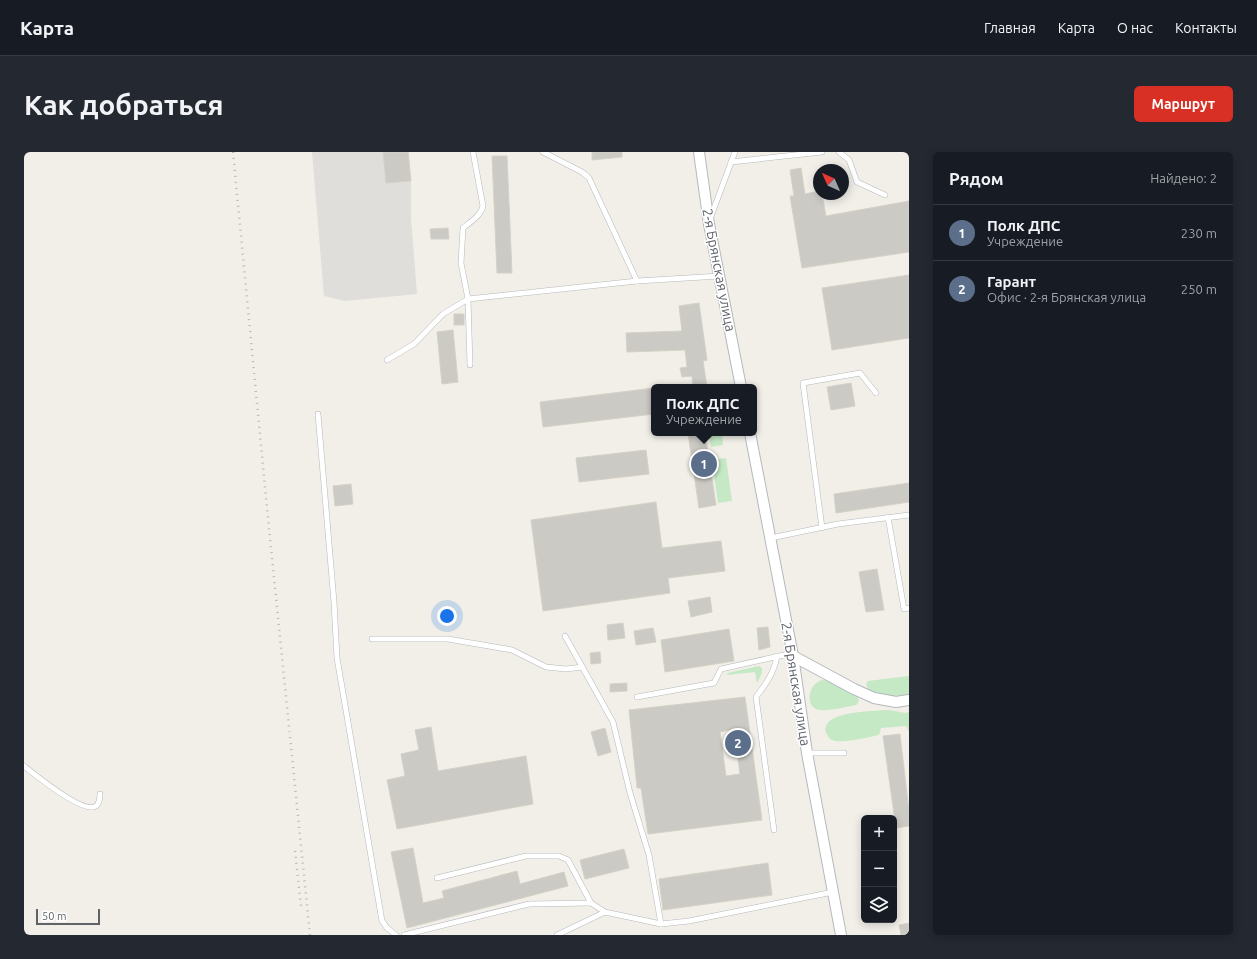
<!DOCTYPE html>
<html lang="ru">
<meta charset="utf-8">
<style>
:root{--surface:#171b24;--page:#242831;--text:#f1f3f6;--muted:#9ea1a6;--line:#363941;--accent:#d93025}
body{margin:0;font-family:Ubuntu,sans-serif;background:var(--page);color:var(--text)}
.controls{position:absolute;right:12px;bottom:12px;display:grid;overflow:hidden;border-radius:6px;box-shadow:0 2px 10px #0003}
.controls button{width:36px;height:36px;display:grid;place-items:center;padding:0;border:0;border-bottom:1px solid var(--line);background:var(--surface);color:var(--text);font:20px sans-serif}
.compass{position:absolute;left:789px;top:12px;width:36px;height:36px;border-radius:50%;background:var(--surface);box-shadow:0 2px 10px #0003;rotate:315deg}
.scale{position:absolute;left:12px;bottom:10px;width:64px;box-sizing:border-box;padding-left:4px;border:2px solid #5f6368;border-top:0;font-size:11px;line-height:14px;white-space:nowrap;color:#5f6368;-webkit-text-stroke:3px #fff;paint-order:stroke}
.you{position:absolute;left:423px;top:464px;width:14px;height:14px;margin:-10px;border:3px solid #fff;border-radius:50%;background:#1a73e8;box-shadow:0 0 0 6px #1a73e833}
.badge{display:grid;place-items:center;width:26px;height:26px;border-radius:50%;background:var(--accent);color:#fff;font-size:13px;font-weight:700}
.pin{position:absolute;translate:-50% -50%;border:2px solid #fff;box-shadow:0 1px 4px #0006}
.popup{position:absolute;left:627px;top:232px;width:106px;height:52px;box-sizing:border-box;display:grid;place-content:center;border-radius:6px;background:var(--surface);filter:drop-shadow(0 1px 3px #0005);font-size:13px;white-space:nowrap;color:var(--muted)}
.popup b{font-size:15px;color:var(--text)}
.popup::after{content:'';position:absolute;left:50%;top:100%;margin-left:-8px;border:8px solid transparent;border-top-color:var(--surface)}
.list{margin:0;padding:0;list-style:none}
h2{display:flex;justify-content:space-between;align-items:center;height:52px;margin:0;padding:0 16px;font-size:17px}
h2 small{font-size:13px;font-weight:400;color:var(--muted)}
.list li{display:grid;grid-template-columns:26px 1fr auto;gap:12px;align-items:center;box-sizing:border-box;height:56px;padding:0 16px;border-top:1px solid var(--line)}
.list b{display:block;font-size:15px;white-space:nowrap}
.list p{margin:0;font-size:13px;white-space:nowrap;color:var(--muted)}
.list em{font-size:13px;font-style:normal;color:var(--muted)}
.icon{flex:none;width:22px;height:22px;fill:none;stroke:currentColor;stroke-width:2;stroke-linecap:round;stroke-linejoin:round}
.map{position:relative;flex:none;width:885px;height:783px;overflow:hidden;border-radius:6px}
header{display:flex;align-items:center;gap:24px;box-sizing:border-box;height:56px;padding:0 20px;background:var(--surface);border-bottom:1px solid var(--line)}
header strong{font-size:19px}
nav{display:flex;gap:22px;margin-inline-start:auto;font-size:14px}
.intro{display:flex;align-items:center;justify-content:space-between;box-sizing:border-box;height:96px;padding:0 24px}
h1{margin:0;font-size:28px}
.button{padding:10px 18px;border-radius:6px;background:var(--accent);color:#fff;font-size:14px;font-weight:700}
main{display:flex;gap:24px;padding:0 24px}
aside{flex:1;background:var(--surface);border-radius:6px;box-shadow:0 2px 10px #0003}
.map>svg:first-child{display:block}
</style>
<header>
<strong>Карта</strong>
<nav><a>Главная</a><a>Карта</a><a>О нас</a><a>Контакты</a></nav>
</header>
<div class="intro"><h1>Как добраться</h1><a class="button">Маршрут</a></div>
<main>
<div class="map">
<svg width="885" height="783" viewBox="0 0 885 783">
<rect width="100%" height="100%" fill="#f1efe8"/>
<polygon fill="#e0deda" points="288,0 385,0 387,29 387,66 393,142 321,149 300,144"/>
<g fill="#c5e8c5">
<polygon points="685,281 698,281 699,293 687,295"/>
<polygon points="702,306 708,349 694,351 688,308"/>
<polygon points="735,514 738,516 738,521 733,531 731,520 703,523 704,521"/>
<polygon points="885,524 885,543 869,544 845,539 842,532 844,529"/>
<path d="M 798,528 L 805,529 L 833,545 L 835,548 L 834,551 L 832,553 C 821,555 807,559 796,558 C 781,557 783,532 798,528 Z"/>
<path d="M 865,558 L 881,561 L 885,560 L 885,579 L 882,574 L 857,576 L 855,583 C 844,585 818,592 808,588 C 804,586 803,582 801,578 C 802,576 802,573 803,572 C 811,559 851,559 865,558 Z"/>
</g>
<g fill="#cccac5" stroke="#d6d1c6" fill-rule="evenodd">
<polygon points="359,0 384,0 387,29 362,31"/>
<polygon points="568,0 598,0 598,5 568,8"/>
<polygon points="468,4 483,4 488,121 473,121"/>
<polygon points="777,16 781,42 795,39 795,42 798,42 802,64 885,49 885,100 778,116 766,44 770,44 766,18"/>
<polygon points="424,76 425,87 407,87 406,77"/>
<polygon points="885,123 885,186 808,198 798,136"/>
<polygon points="675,151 683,208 679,209 683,235 669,235 668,224 658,225 656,216 663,215 661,198 603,200 602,181 658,179 655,154"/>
<rect x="430" y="162" width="10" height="11"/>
<polygon points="429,178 434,230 418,232 413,180"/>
<polygon points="827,231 831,254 807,258 803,235"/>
<polygon points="630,236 630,262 519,275 516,250"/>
<polygon points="664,281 681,281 692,353 675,356"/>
<polygon points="622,298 625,322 555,330 552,306"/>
<polygon points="885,331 885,350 812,361 810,342"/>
<polygon points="327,332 329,352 311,354 309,334"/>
<polygon points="632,350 638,396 697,389 701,419 644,426 646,441 519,459 507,368"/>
<polygon points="853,417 860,458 842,460 835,420"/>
<polygon points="686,445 688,460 667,465 664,449"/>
<polygon points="599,471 601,486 584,488 583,473"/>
<polygon points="744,475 746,495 735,498 733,476"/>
<polygon points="629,476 632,490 612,493 610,479"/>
<polygon points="705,477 710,509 641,520 637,488"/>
<polygon points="576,500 577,511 567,512 566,501"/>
<polygon points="603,531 603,539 586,540 586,532"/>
<path d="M 721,545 L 738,668 L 624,682 L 617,636 L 613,636 L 605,558 ZM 710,577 L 716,622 L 702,624 L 696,580 Z"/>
<polygon points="407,575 414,619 502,604 509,652 373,677 363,628 381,624 377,602 395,598 391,578"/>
<polygon points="581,576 587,600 574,604 567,580"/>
<polygon points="876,582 885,659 885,674 872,676 859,584"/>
<polygon points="389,696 399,751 420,746 418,739 493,719 496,732 540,720 544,734 383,776 367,700"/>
<polygon points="600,697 605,716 561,727 556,708"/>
<polygon points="744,711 748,743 639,758 635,727"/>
<polygon points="885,771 885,783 877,783 875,773"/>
</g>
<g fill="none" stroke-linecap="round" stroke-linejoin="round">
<defs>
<g id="service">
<polyline points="519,0 558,20 565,26 613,129"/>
<polyline points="815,0 825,8 833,30 861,43"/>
<polyline points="707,10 798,0"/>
<polyline points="686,67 711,0"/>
<polyline points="363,208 390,192 419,162 444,147 613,129 696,124"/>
<path d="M 446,213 L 444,147 L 437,111 L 439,76 C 446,70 457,64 459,54 L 449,0"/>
<polyline points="294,262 310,450 313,506 358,769 363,776 372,783"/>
<polyline points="864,365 880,457 885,456"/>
<polyline points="798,376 779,231 836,221 852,241"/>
<polyline points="747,386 814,372 885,363"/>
<polyline points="541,484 589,570 606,641 625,703 637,772"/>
<polyline points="348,487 424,487 488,498 522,515 542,517 558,515"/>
<polyline points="613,545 690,531 697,517 769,501"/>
<polyline points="783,601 820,601"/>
<path d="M 0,614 C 10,622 60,663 72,654 C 76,651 76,646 76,642"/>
<path d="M 750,678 L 732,545 C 742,532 750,521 753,504"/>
<polyline points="413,726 502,704 535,704 544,708 567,751 581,760 637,772 665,769 809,740"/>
<polyline points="380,783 505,752 567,751"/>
<polyline points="533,783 581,760"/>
</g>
<g id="minor">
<polyline points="675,0 685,72 717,235"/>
<polyline points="726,281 769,504 783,601 817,783"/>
<polyline points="769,504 830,537 850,546 872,550 885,548"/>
</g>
</defs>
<use href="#service" stroke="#b5b8bc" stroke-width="6"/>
<use href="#minor" stroke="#b5b8bc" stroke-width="12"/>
<use href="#service" stroke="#fff" stroke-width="5"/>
<use href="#minor" stroke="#fff" stroke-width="10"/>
<g stroke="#b6b7b8" stroke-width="2.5" stroke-dasharray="1 5" stroke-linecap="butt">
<polyline points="209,0 243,356 286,783"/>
<polyline points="271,699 277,754"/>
</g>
</g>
<g text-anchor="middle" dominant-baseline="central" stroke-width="3" stroke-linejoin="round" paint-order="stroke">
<g font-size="14" fill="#5f6368" stroke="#fff">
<text transform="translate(695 118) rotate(79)">2-я Брянская улица</text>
<text transform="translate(772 532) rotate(81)">2-я Брянская улица</text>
</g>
</g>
</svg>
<div class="controls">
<button>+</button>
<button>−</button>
<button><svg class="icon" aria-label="layers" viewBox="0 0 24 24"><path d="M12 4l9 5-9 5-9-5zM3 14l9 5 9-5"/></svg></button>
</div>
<svg class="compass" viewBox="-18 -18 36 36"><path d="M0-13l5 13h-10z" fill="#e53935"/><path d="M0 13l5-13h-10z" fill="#9ea1a6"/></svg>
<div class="scale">50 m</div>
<div class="you"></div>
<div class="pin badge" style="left:680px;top:312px;background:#5c6f8a">1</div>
<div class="popup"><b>Полк ДПС</b>Учреждение</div>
<div class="pin badge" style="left:714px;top:591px;background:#5c6f8a">2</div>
</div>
<aside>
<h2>Рядом<small>Найдено: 2</small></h2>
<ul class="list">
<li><span class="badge" style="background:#5c6f8a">1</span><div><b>Полк ДПС</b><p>Учреждение</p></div><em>230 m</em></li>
<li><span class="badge" style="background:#5c6f8a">2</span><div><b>Гарант</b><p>Офис · 2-я Брянская улица</p></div><em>250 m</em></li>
</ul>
</aside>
</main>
